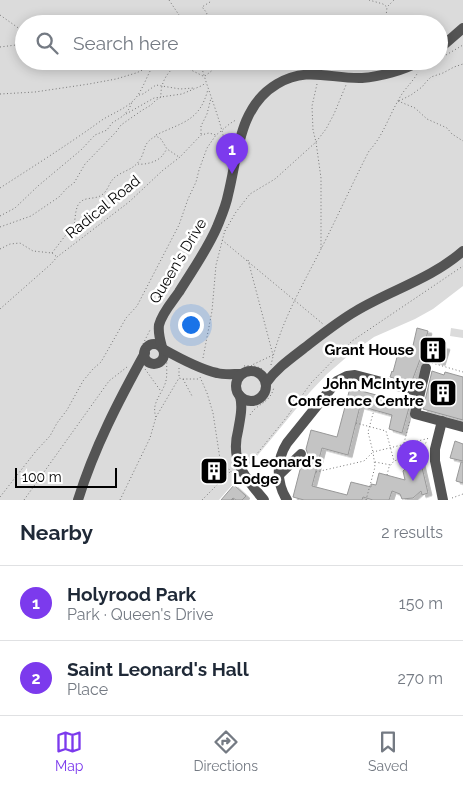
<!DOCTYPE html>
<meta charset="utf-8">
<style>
:root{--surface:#fff;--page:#f6f6f7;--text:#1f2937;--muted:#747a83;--line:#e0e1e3;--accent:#7c3aed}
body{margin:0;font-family:Raleway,sans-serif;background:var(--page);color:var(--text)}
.scale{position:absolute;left:15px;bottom:12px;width:102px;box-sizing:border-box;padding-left:5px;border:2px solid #000;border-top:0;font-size:14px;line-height:18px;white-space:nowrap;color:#000;-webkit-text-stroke:4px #fff;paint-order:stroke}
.you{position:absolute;left:190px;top:324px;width:18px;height:18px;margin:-12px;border:4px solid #fff;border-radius:50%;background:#1a73e8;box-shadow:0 0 0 8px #1a73e833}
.badge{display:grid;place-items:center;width:32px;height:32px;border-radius:50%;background:var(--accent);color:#fff;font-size:16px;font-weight:700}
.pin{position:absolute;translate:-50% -41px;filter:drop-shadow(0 1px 2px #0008)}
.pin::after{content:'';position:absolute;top:26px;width:18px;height:15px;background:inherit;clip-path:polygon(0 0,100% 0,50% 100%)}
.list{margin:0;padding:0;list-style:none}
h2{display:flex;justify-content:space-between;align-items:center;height:65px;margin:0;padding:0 20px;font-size:21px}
h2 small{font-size:16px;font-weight:400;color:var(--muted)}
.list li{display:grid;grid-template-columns:32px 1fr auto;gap:15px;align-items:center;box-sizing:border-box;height:75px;padding:0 20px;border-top:1px solid var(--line)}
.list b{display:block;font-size:19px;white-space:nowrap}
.list p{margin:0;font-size:16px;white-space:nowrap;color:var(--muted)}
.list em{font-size:16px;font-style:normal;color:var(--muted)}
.icon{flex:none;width:28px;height:28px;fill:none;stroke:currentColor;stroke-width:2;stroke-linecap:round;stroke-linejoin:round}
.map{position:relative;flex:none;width:463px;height:500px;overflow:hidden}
.search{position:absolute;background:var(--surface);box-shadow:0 2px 12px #0003;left:15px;right:15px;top:15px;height:55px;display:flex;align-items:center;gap:12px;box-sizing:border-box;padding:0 18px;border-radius:28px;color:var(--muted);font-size:19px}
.sheet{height:215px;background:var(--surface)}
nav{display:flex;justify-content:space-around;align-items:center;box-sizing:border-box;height:70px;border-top:1px solid var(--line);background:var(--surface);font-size:14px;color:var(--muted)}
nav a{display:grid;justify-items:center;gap:2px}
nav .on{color:var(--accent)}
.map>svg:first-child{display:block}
</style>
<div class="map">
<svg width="463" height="500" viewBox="0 0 463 500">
<defs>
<filter id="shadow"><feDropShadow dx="4" dy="2.5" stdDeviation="0" flood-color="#0004"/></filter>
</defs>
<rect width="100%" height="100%" fill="#fff"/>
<g fill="#dbdbdb" fill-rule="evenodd">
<path d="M 0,0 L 463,0 L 463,286 L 433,309 L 415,319 L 374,337 L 349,355 L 327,374 L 310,392 L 248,467 L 219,500 L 0,500 ZM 24,24 L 439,24 L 439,61 L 24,61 Z"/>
<polygon points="451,328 463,330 463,338 450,336"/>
</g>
<g fill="#c4c4c4" stroke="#989898" filter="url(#shadow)">
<polygon points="417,328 428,331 425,342 446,347 441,363 421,357 412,381 408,380 407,382 390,377 392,371 393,372 400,346 412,350"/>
<polygon points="432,371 444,375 445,372 463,377 463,420 423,409"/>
<polygon points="350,388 410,404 402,433 389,429 392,415 360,406 348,455 322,448 312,486 347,495 351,482 371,487 371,484 376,485 379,473 405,480 403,471 405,469 407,469 410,471 418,468 421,463 428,493 422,495 421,491 413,498 402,499 400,494 392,491 389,500 373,500 363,497 362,500 304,500 293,497 302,462 308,455 306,449 311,430 337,437"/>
<polygon points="455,441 463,444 463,461 450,458"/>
<polygon points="461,462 463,462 463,483 456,481"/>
<polygon points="212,464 216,468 219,465 224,469 213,482 203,473"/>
<polygon points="234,485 246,496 242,500 236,500 233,498 231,500 221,500"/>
</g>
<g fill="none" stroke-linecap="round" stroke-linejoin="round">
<g stroke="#767676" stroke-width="1" stroke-dasharray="1 2.5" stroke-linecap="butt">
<polyline points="169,0 185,24"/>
<polyline points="369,0 383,4 387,7 386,17 378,24"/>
<polyline points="388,6 394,0"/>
<polyline points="0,15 24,32"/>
<polyline points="203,24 207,13 202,7 210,2 211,0"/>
<polyline points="279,24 281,22 299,21 306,23 313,21 324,21 335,24"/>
<polyline points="0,47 24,44"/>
<polyline points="446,55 463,45"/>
<polyline points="170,61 183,66 203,76"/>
<path d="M 200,61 C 208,93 223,123 227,156"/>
<polyline points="228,61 235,67"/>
<polyline points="297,61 316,66"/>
<polyline points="200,62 218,66"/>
<polyline points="428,64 435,61"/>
<polyline points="321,65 326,61"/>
<path d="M 205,76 L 218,66 L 221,65 C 242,70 262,68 282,61"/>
<polyline points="317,84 312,106 313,130 316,142 321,178 321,249"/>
<polyline points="0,94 35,92 89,84 116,79 136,73 163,61"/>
<polyline points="139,95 143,94 156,85 180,89 194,88"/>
<polyline points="398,101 415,108 427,119 447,128 452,134 463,141"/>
<polyline points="399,101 411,95 422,87 426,82 431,77 443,73 454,67 463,64"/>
<path d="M 126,114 L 154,98 L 161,97 C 160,84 167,71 178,65"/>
<polyline points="201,134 201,126 207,114 211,98"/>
<path d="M 156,135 C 183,122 200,121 208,89"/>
<path d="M 138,164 C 145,165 157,162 162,156 C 163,155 166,150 167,149"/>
<path d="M 0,188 C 34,166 69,144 102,120 C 113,113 125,109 134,100 C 143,90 146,77 153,66"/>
<polyline points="0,216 15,208 38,186 81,150 95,135 107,130 112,123 123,116 129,109 132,102"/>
<polyline points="0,227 31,216 59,197 67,188 74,183 85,164 116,132 121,125 141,111 151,105 156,100 161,97 182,94 201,86 206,83"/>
<polyline points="225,231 236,212 250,194 275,179 316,142 326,129 334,114 346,85"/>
<polyline points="222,240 323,324"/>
<polyline points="0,249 10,244 20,243 33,251 52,253 57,257"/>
<path d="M 52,253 L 65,236 L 74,228 C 75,221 75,211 78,205 C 84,195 95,201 103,194 C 108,190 109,183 114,178 C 122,171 133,170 139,161 C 147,150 141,144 156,136 L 161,139 L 167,149 L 179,157"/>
<polyline points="248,260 273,355 252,365"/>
<path d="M 0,309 L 51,264 L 57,257 L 129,202 L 162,171 L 180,157 L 201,135 L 209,133 L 216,135 C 223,130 228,124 236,120"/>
<polyline points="143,344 150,330"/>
<polyline points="203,358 212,311 216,265 225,230"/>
<polyline points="432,363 463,372"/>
<path d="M 271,365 C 280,324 301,288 320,251 C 337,218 352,184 369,151 C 383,136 389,116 399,99 C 404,89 413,82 418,72"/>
<path d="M 244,366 C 252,365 257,366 264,370"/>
<polyline points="179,368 179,376"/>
<polyline points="145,369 160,390"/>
<polyline points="200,377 207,393 213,413 220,459 234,475"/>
<polyline points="183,379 192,396"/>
<path d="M 250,415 C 257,403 270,404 274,387"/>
<path d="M 156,417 C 151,404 161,395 165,384 C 168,376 166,368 167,360"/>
<polyline points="356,423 386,431 394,461"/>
<polyline points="404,443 410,420"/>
<polyline points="247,461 256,455 286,418 311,383 352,341 463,266"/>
<polyline points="375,462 391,465"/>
<polyline points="316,472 364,461 373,452 368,432 374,410"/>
<polyline points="387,475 389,467 394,461 403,458 427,442"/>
<polyline points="0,497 36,451 50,436 57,423 67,410 83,381 93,369 101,362 126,318 137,306 179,225 188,199 196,182 199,170 207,148 216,135"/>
<polyline points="452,498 463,494"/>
<polyline points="233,499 233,500"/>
<polyline points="24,500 109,381 127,367"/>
<polyline points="120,500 150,438 156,417 179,378 183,379 199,379"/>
<polyline points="202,500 231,471"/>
<polyline points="366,500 375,467 373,452 430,438"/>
</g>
<g stroke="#545454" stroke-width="10">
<polyline points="439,49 463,28"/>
<circle cx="154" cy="354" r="10"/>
<path d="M 162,347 C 160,340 158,332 159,325 C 162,313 172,302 179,292 C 192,271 207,250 217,227 C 221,217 226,206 228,195 C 238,156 238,107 277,84 C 307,66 330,79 362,78 C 379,77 405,70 420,61"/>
<path d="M 163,349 C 179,358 199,369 217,373 C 224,375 233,374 240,374"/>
<polyline points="426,368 415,414 463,427"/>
<circle cx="251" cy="386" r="15"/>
<path d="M 266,383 C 276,369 290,359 303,349 C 320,336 337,322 356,311 C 391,290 431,279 463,251"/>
<path d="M 240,396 C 243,408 240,419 238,431 C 230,461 245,478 264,500"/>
<polyline points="442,421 435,449 435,461 443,500"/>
<polyline points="279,475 301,454"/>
<path d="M 78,500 C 94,448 119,400 145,353"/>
<path d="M 287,500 C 276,483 276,460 287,443 L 337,381 L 347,376 L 355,375 L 420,392"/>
</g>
</g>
<defs>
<symbol id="building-square" viewBox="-11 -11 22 22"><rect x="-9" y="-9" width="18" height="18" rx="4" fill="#000" stroke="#fff"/><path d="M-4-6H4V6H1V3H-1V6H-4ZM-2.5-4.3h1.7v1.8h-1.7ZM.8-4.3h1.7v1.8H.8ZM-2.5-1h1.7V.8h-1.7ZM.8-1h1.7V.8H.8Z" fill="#fff"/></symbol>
</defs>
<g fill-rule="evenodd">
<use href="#building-square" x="417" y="334" width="32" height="32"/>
<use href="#building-square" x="427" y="377" width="32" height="32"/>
<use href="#building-square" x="198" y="455" width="32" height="32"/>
</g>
<g text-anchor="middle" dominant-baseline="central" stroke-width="5" stroke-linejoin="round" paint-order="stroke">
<g font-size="15" fill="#000" stroke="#fff">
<text transform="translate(103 207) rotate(-39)">Radical Road</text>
<text transform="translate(178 261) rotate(-59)">Queen's Drive</text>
</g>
<g font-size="15" font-weight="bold" fill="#000" stroke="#fff" text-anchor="end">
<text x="414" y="350">Grant House</text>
<text x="424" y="384">John McIntyre<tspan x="424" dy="17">Conference Centre</tspan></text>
<text x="233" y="462" text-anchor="start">St Leonard's<tspan x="233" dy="17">Lodge</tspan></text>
</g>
</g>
</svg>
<div class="scale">100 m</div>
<div class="you"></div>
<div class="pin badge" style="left:232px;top:174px">1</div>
<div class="pin badge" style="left:413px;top:481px">2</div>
<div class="search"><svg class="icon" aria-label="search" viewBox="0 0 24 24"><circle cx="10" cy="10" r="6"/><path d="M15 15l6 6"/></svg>Search here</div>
</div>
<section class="sheet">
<h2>Nearby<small>2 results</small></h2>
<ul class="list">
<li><span class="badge">1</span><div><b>Holyrood Park</b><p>Park · Queen's Drive</p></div><em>150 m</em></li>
<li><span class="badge">2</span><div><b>Saint Leonard's Hall</b><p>Place</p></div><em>270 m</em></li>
</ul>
</section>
<nav>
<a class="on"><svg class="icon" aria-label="map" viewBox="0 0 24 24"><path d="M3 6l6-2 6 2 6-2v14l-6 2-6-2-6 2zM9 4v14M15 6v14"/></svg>Map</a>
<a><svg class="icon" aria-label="directions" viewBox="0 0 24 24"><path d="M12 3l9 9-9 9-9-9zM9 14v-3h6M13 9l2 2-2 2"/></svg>Directions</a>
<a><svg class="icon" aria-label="saved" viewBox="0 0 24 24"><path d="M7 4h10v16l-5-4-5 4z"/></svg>Saved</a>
</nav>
